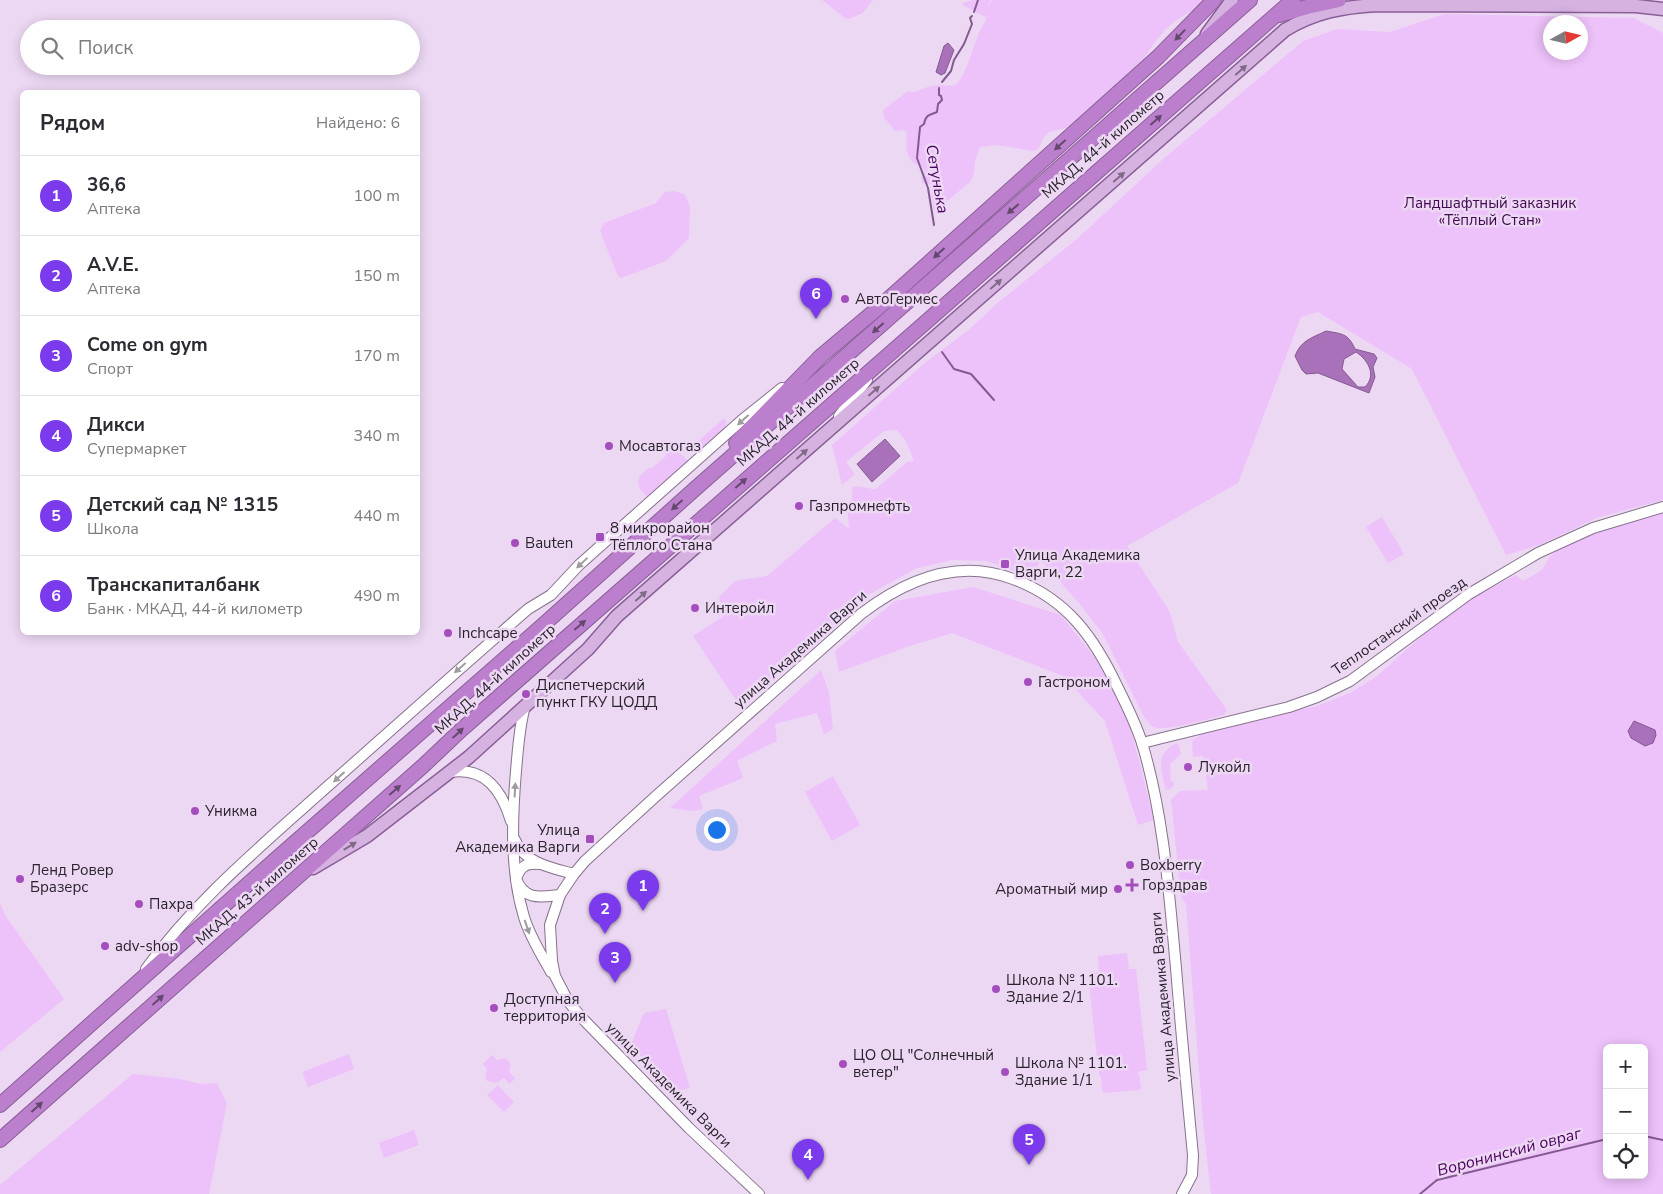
<!DOCTYPE html>
<html lang="ru">
<meta charset="utf-8">
<style>
:root{--surface:#fff;--page:#f2f2f3;--text:#2b2b33;--muted:#7c7c81;--line:#e1e1e2;--accent:#7c3aed}
body{margin:0;font-family:"Nunito Sans",sans-serif;background:var(--page);color:var(--text)}
.controls{position:absolute;right:15px;bottom:15px;display:grid;overflow:hidden;border-radius:8px;box-shadow:0 2px 12px #0003}
.controls button{width:45px;height:45px;display:grid;place-items:center;padding:0;border:0;border-bottom:1px solid var(--line);background:var(--surface);color:var(--text);font:25px sans-serif}
.compass{position:absolute;left:1543px;top:15px;width:45px;height:45px;border-radius:50%;background:var(--surface);box-shadow:0 2px 12px #0003;rotate:82deg}
.you{position:absolute;left:716px;top:829px;width:18px;height:18px;margin:-12px;border:4px solid #fff;border-radius:50%;background:#1a73e8;box-shadow:0 0 0 8px #1a73e833}
.badge{display:grid;place-items:center;width:32px;height:32px;border-radius:50%;background:var(--accent);color:#fff;font-size:16px;font-weight:700}
.pin{position:absolute;translate:-50% -41px;filter:drop-shadow(0 1px 2px #0008)}
.pin::after{content:'';position:absolute;top:26px;width:18px;height:15px;background:inherit;clip-path:polygon(0 0,100% 0,50% 100%)}
.list{margin:0;padding:0;list-style:none}
h2{display:flex;justify-content:space-between;align-items:center;height:65px;margin:0;padding:0 20px;font-size:21px}
h2 small{font-size:16px;font-weight:400;color:var(--muted)}
.list li{display:grid;grid-template-columns:32px 1fr auto;gap:15px;align-items:center;box-sizing:border-box;height:80px;padding:0 20px;border-top:1px solid var(--line)}
.list b{display:block;font-size:19px;white-space:nowrap}
.list p{margin:0;font-size:16px;white-space:nowrap;color:var(--muted)}
.list em{font-size:16px;font-style:normal;color:var(--muted)}
.icon{flex:none;width:28px;height:28px;fill:none;stroke:currentColor;stroke-width:2;stroke-linecap:round;stroke-linejoin:round}
.map{position:relative;flex:none;width:1663px;height:1194px;overflow:hidden}
.search{position:absolute;background:var(--surface);box-shadow:0 2px 12px #0003;left:20px;top:20px;width:400px;height:55px;display:flex;align-items:center;gap:12px;box-sizing:border-box;padding:0 18px;border-radius:28px;color:var(--muted);font-size:19px}
.panel{position:absolute;background:var(--surface);box-shadow:0 2px 12px #0003;left:20px;top:90px;width:400px;height:545px;border-radius:8px}
.map>svg:first-child{display:block}
</style>
<div class="map">
<svg width="1663" height="1194" viewBox="0 0 1663 1194">
<rect width="100%" height="100%" fill="#edd8f4"/>
<g fill="#edc1fa" fill-rule="evenodd">
<polygon points="822,0 873,0 863,13 849,19 845,18"/>
<path d="M 973,0 L 990,0 L 988,7 L 992,0 L 1207,0 C 1197,10 1188,12 1177,20 C 1164,29 1154,42 1146,56 L 1070,127 L 1049,132 L 1043,138 L 1040,146 L 1037,150 L 1033,151 L 997,145 L 980,147 L 975,161 L 974,173 L 971,181 L 946,202 L 938,211 L 934,210 L 930,184 L 922,183 L 921,177 L 925,176 C 924,160 918,169 911,160 C 904,152 907,142 907,132 L 903,130 L 895,131 L 884,117 L 883,110 L 908,91 C 917,94 922,88 931,86 C 939,84 948,87 956,85 C 968,71 972,49 979,33 C 982,26 987,22 986,14 L 985,17 L 961,4 Z"/>
<path d="M 1445,14 L 1633,18 L 1663,33 L 1663,500 L 1599,517 L 1539,545 L 1506,555 L 1412,369 L 1318,312 L 1301,317 L 1238,483 L 1127,546 L 1170,612 L 1178,642 L 1227,710 L 1224,715 C 1212,718 1164,732 1154,727 C 1149,725 1146,719 1143,715 L 1103,634 L 1078,602 L 1041,560 L 1032,577 L 987,561 L 951,560 L 915,569 L 866,596 L 740,706 L 693,636 L 724,616 L 719,597 L 735,581 L 767,576 L 835,518 L 849,529 L 847,506 L 852,502 L 852,487 C 860,485 868,489 876,489 L 907,462 L 914,461 L 906,441 L 897,430 L 884,431 L 846,462 L 855,474 L 842,485 L 832,445 L 927,361 L 970,329 L 995,305 L 1077,239 L 1162,160 L 1303,41 L 1337,29 L 1390,32 ZM 1550,22 L 1580,22 L 1580,52 L 1550,52 Z"/>
<polygon points="674,191 684,194 690,206 689,238 666,261 621,278 618,276 600,231 604,223 656,203 665,192"/>
<polygon points="724,418 726,421 725,430 703,448 693,446"/>
<path d="M 669,450 L 678,451 L 689,462 L 647,497 C 641,490 637,487 639,477 L 648,468 L 652,468 L 666,456 L 665,453 Z"/>
<path d="M 1663,510 L 1663,1194 L 1211,1194 L 1203,1122 L 1186,904 L 1181,897 L 1171,800 L 1180,791 L 1208,790 L 1203,756 L 1193,757 L 1192,741 L 1205,732 L 1286,712 L 1317,706 L 1350,693 L 1377,676 L 1434,625 L 1462,603 L 1516,575 L 1523,581 L 1542,570 L 1549,558 L 1557,550 L 1596,531 L 1618,524 L 1648,517 ZM 1607,1048 L 1644,1048 L 1644,1175 L 1607,1175 Z"/>
<polygon points="1382,517 1404,554 1388,563 1366,527"/>
<polygon points="973,587 1061,615 1100,664 1129,721 1154,820 1138,825 1105,721 1063,676 952,633 907,647 839,672 835,651 895,601"/>
<polygon points="821,670 829,692 833,729 824,734 817,713 775,724 777,741 737,761 743,778 699,796 703,809 694,811 670,808"/>
<path d="M 1177,743 L 1179,746 L 1181,754 L 1170,764 L 1171,781 L 1174,782 L 1172,788 L 1166,790 C 1161,771 1154,753 1177,743 Z"/>
<polygon points="833,776 860,825 832,841 805,792"/>
<polygon points="0,903 5,915 64,999 0,1052"/>
<polygon points="1127,953 1129,969 1136,969 1147,1070 1137,1072 1139,1074 1141,1088 1139,1090 1105,1093 1102,1091 1101,1076 1099,1075 1088,974 1099,972 1098,956"/>
<polygon points="666,1009 690,1088 669,1093 631,1044 644,1013"/>
<polygon points="349,1054 354,1069 308,1087 302,1072"/>
<path d="M 492,1055 L 497,1060 L 505,1058 C 511,1061 511,1065 509,1072 L 515,1078 L 510,1084 L 504,1078 L 496,1083 L 487,1081 C 484,1077 486,1074 487,1069 L 483,1064 Z"/>
<polygon points="133,1074 180,1079 200,1084 217,1083 227,1103 209,1194 0,1194 0,1185"/>
<polygon points="498,1085 514,1102 504,1112 487,1095"/>
<polygon points="414,1130 419,1145 384,1158 379,1143"/>
</g>
<g fill="#a971ba" stroke="#835a90" fill-rule="evenodd">
<polygon points="948,43 954,50 945,73 941,75 936,72 944,46"/>
<path d="M 1326,331 C 1342,334 1348,333 1355,349 L 1374,354 L 1377,358 L 1373,367 L 1375,377 L 1369,393 L 1318,373 L 1306,374 L 1302,370 L 1295,356 C 1301,340 1312,338 1326,331 ZM 1356,352 C 1368,360 1377,375 1365,387 L 1358,387 L 1342,369 L 1344,359 Z"/>
<polygon points="885,439 900,456 872,482 857,464"/>
<polygon points="1634,721 1655,730 1656,735 1653,743 1645,746 1631,738 1628,731"/>
</g>
<g fill="none" stroke-linecap="round" stroke-linejoin="round">
<g stroke="#835a90" stroke-width="2">
<polyline points="974,12 978,0"/>
<polyline points="942,82 951,71 954,60 964,44 972,24 970,18 972,16"/>
<path d="M 934,225 L 928,188 L 917,158 L 920,127 L 924,124 C 926,114 930,115 937,112 L 938,104 L 942,100 L 941,96 L 939,95 L 939,88"/>
<polyline points="942,352 954,369 971,374 994,400"/>
<polyline points="1644,1136 1663,1140"/>
<polyline points="1420,1194 1437,1180 1607,1139"/>
</g>
<defs>
<g id="minor">
<polyline points="839,416 867,380"/>
<path d="M 525,706 C 519,728 518,749 516,771 C 512,819 510,871 524,917 C 530,937 541,954 551,972"/>
<polyline points="1142,743 1289,707 1317,697 1350,681 1469,594 1538,553 1593,528 1663,507"/>
<path d="M 451,772 C 486,767 502,791 511,821"/>
<path d="M 515,840 C 524,863 552,868 574,874"/>
<path d="M 538,864 C 525,863 520,867 516,879 C 525,901 540,897 560,895"/>
<path d="M 146,969 C 192,905 252,854 310,802 C 383,737 455,673 528,609 L 551,595 L 579,565 L 742,420 L 782,388"/>
<path d="M 759,1194 L 689,1128 L 581,1017 L 568,1001 L 555,976 L 552,961 L 550,925 L 560,895 L 574,874 L 585,861 L 655,797 L 861,614 C 905,580 958,558 1013,579 C 1067,599 1094,637 1118,688 C 1127,706 1136,724 1142,743 C 1164,816 1169,893 1176,968 C 1181,1031 1187,1093 1193,1155 L 1192,1175 L 1182,1194"/>
</g>
<g id="major">
<polyline points="1207,34 1232,0"/>
<path d="M 313,868 L 367,836 L 469,757 L 588,649 L 617,616 L 1285,30 C 1315,12 1342,7 1377,5 L 1636,6 L 1663,9"/>
</g>
<g id="highway">
<polyline points="1279,15 1307,7 1339,0"/>
<polyline points="736,443 821,356 884,303 1158,57 1214,0"/>
<polyline points="0,1105 275,860 542,626 696,488 1250,0"/>
<polyline points="0,1140 423,766 461,730 1293,0"/>
</g>
</defs>
<use href="#minor" stroke="#85728b" stroke-width="12"/>
<use href="#major" stroke="#885f95" stroke-width="15"/>
<use href="#highway" stroke="#885f95" stroke-width="16"/>
<use href="#minor" stroke="#fff" stroke-width="10"/>
<use href="#major" stroke="#d6b2e1" stroke-width="12"/>
<use href="#highway" stroke="#bb7fcd" stroke-width="14"/>
</g>
<defs><path id="oneway-solid" d="M-6-.8H1V-3.2L6.5 0L1 3.2V.8H-6Z" transform="scale(1.25)"/></defs>
<g fill="#64486d">
<use href="#oneway-solid" transform="translate(1180 35) rotate(134)"/>
<use href="#oneway-solid" transform="translate(1156 120) rotate(-41)"/>
<use href="#oneway-solid" transform="translate(1060 145) rotate(138)"/>
<use href="#oneway-solid" transform="translate(1013 209) rotate(139)"/>
<use href="#oneway-solid" transform="translate(939 253) rotate(138)"/>
<use href="#oneway-solid" transform="translate(878 328) rotate(139)"/>
<use href="#oneway-solid" transform="translate(741 483) rotate(-41)"/>
<use href="#oneway-solid" transform="translate(677 505) rotate(138)"/>
<use href="#oneway-solid" transform="translate(580 625) rotate(-41)"/>
<use href="#oneway-solid" transform="translate(458 733) rotate(-43)"/>
<use href="#oneway-solid" transform="translate(395 790) rotate(-41)"/>
<use href="#oneway-solid" transform="translate(158 1000) rotate(-42)"/>
<use href="#oneway-solid" transform="translate(37 1107) rotate(-42)"/>
</g>
<g fill="#806a87">
<use href="#oneway-solid" transform="translate(1241 70) rotate(-41)"/>
<use href="#oneway-solid" transform="translate(1119 177) rotate(-41)"/>
<use href="#oneway-solid" transform="translate(996 284) rotate(-41)"/>
<use href="#oneway-solid" transform="translate(874 391) rotate(-41)"/>
<use href="#oneway-solid" transform="translate(802 454) rotate(-41)"/>
<use href="#oneway-solid" transform="translate(641 596) rotate(-41)"/>
<use href="#oneway-solid" transform="translate(350 846) rotate(-31)"/>
</g>
<g fill="#9f9ca0">
<use href="#oneway-solid" transform="translate(743 420) rotate(138)"/>
<use href="#oneway-solid" transform="translate(582 563) rotate(137)"/>
<use href="#oneway-solid" transform="translate(460 668) rotate(139)"/>
<use href="#oneway-solid" transform="translate(339 777) rotate(138)"/>
<use href="#oneway-solid" transform="translate(515 790) rotate(-87)"/>
<use href="#oneway-solid" transform="translate(527 927) rotate(71)"/>
</g>
<g fill="#a34ebc" stroke="#edd8f4" stroke-width="2">
<circle cx="845" cy="299" r="5"/>
<circle cx="609" cy="446" r="5"/>
<circle cx="799" cy="506" r="5"/>
<rect x="595" y="532" width="10" height="10" rx="2.5"/>
<circle cx="515" cy="543" r="5"/>
<rect x="1000" y="559" width="10" height="10" rx="2.5"/>
<circle cx="695" cy="608" r="5"/>
<circle cx="448" cy="633" r="5"/>
<circle cx="1028" cy="682" r="5"/>
<circle cx="526" cy="694" r="5"/>
<circle cx="1188" cy="767" r="5"/>
<circle cx="195" cy="811" r="5"/>
<rect x="585" y="834" width="10" height="10" rx="2.5"/>
<circle cx="1130" cy="865" r="5"/>
<circle cx="20" cy="879" r="5"/>
<path d="M1129.5 877.5h5v5h5v5h-5v5h-5v-5h-5v-5h5z"/>
<circle cx="1118" cy="889" r="5"/>
<circle cx="139" cy="904" r="5"/>
<circle cx="105" cy="946" r="5"/>
<circle cx="996" cy="989" r="5"/>
<circle cx="494" cy="1008" r="5"/>
<circle cx="843" cy="1064" r="5"/>
<circle cx="1005" cy="1072" r="5"/>
</g>
<g text-anchor="middle" dominant-baseline="central" stroke-width="5" stroke-linejoin="round" paint-order="stroke">
<g font-size="15" fill="#2a232d" stroke="#edd8f4">
<text transform="translate(1103 144) rotate(-41)">МКАД, 44-й километр</text>
<text transform="translate(798 412) rotate(-41)">МКАД, 44-й километр</text>
<text transform="translate(1399 626) rotate(-35)">Теплостанский проезд</text>
<text transform="translate(800 649) rotate(-41)">улица Академика Варги</text>
<text transform="translate(495 679) rotate(-42)">МКАД, 44-й километр</text>
<text transform="translate(257 891) rotate(-41)">МКАД, 43-й километр</text>
<text transform="translate(1163 997) rotate(-95)">улица Академика Варги</text>
<text transform="translate(669 1085) rotate(45)">улица Академика Варги</text>
</g>
<g font-size="15" fill="#41094f" stroke="#edd8f4">
<text x="1490" y="203">Ландшафтный заказник<tspan x="1490" dy="17">«Тёплый Стан»</tspan></text>
</g>
<g font-size="15" fill="#2a232d" stroke="#edd8f4" text-anchor="start">
<text x="855" y="299">АвтоГермес</text>
<text x="619" y="446">Мосавтогаз</text>
<text x="809" y="506">Газпромнефть</text>
<text x="610" y="528">8 микрорайон<tspan x="610" dy="17">Тёплого Стана</tspan></text>
<text x="525" y="543">Bauten</text>
<text x="1015" y="555">Улица Академика<tspan x="1015" dy="17">Варги, 22</tspan></text>
<text x="705" y="608">Интеройл</text>
<text x="458" y="633">Inchcape</text>
<text x="1038" y="682">Гастроном</text>
<text x="536" y="685">Диспетчерский<tspan x="536" dy="17">пункт ГКУ ЦОДД</tspan></text>
<text x="1198" y="767">Лукойл</text>
<text x="205" y="811">Уникма</text>
<text x="580" y="830" text-anchor="end">Улица<tspan x="580" dy="17">Академика Варги</tspan></text>
<text x="1140" y="865">Boxberry</text>
<text x="30" y="870">Ленд Ровер<tspan x="30" dy="17">Бразерс</tspan></text>
<text x="1142" y="885">Горздрав</text>
<text x="1108" y="889" text-anchor="end">Ароматный мир</text>
<text x="149" y="904">Пахра</text>
<text x="115" y="946">adv-shop</text>
<text x="1006" y="980">Школа № 1101.<tspan x="1006" dy="17">Здание 2/1</tspan></text>
<text x="504" y="999">Доступная<tspan x="504" dy="17">территория</tspan></text>
<text x="853" y="1055">ЦО ОЦ "Солнечный<tspan x="853" dy="17">ветер"</tspan></text>
<text x="1015" y="1063">Школа № 1101.<tspan x="1015" dy="17">Здание 1/1</tspan></text>
</g>
<g font-size="16" font-style="italic" fill="#4c005f" stroke="#edd8f4">
<text transform="translate(937 179) rotate(80)">Сетунька</text>
<text transform="translate(1509 1152) rotate(-15)">Воронинский овраг</text>
</g>
</g>
</svg>
<div class="controls">
<button>+</button>
<button>−</button>
<button><svg class="icon" aria-label="locate" viewBox="0 0 24 24"><circle cx="12" cy="12" r="6"/><path d="M12 2v4M12 18v4M2 12h4M18 12h4"/></svg></button>
</div>
<svg class="compass" viewBox="-18 -18 36 36"><path d="M0-13l5 13h-10z" fill="#e53935"/><path d="M0 13l5-13h-10z" fill="#7c7c81"/></svg>
<div class="you"></div>
<div class="pin badge" style="left:643px;top:911px">1</div>
<div class="pin badge" style="left:605px;top:934px">2</div>
<div class="pin badge" style="left:615px;top:983px">3</div>
<div class="pin badge" style="left:808px;top:1180px">4</div>
<div class="pin badge" style="left:1029px;top:1165px">5</div>
<div class="pin badge" style="left:816px;top:319px">6</div>
<div class="search"><svg class="icon" aria-label="search" viewBox="0 0 24 24"><circle cx="10" cy="10" r="6"/><path d="M15 15l6 6"/></svg>Поиск</div>
<section class="panel">
<h2>Рядом<small>Найдено: 6</small></h2>
<ul class="list">
<li><span class="badge">1</span><div><b>36,6</b><p>Аптека</p></div><em>100 m</em></li>
<li><span class="badge">2</span><div><b>A.V.E.</b><p>Аптека</p></div><em>150 m</em></li>
<li><span class="badge">3</span><div><b>Come on gym</b><p>Спорт</p></div><em>170 m</em></li>
<li><span class="badge">4</span><div><b>Дикси</b><p>Супермаркет</p></div><em>340 m</em></li>
<li><span class="badge">5</span><div><b>Детский сад № 1315</b><p>Школа</p></div><em>440 m</em></li>
<li><span class="badge">6</span><div><b>Транскапиталбанк</b><p>Банк · МКАД, 44-й километр</p></div><em>490 m</em></li>
</ul>
</section>
</div>
